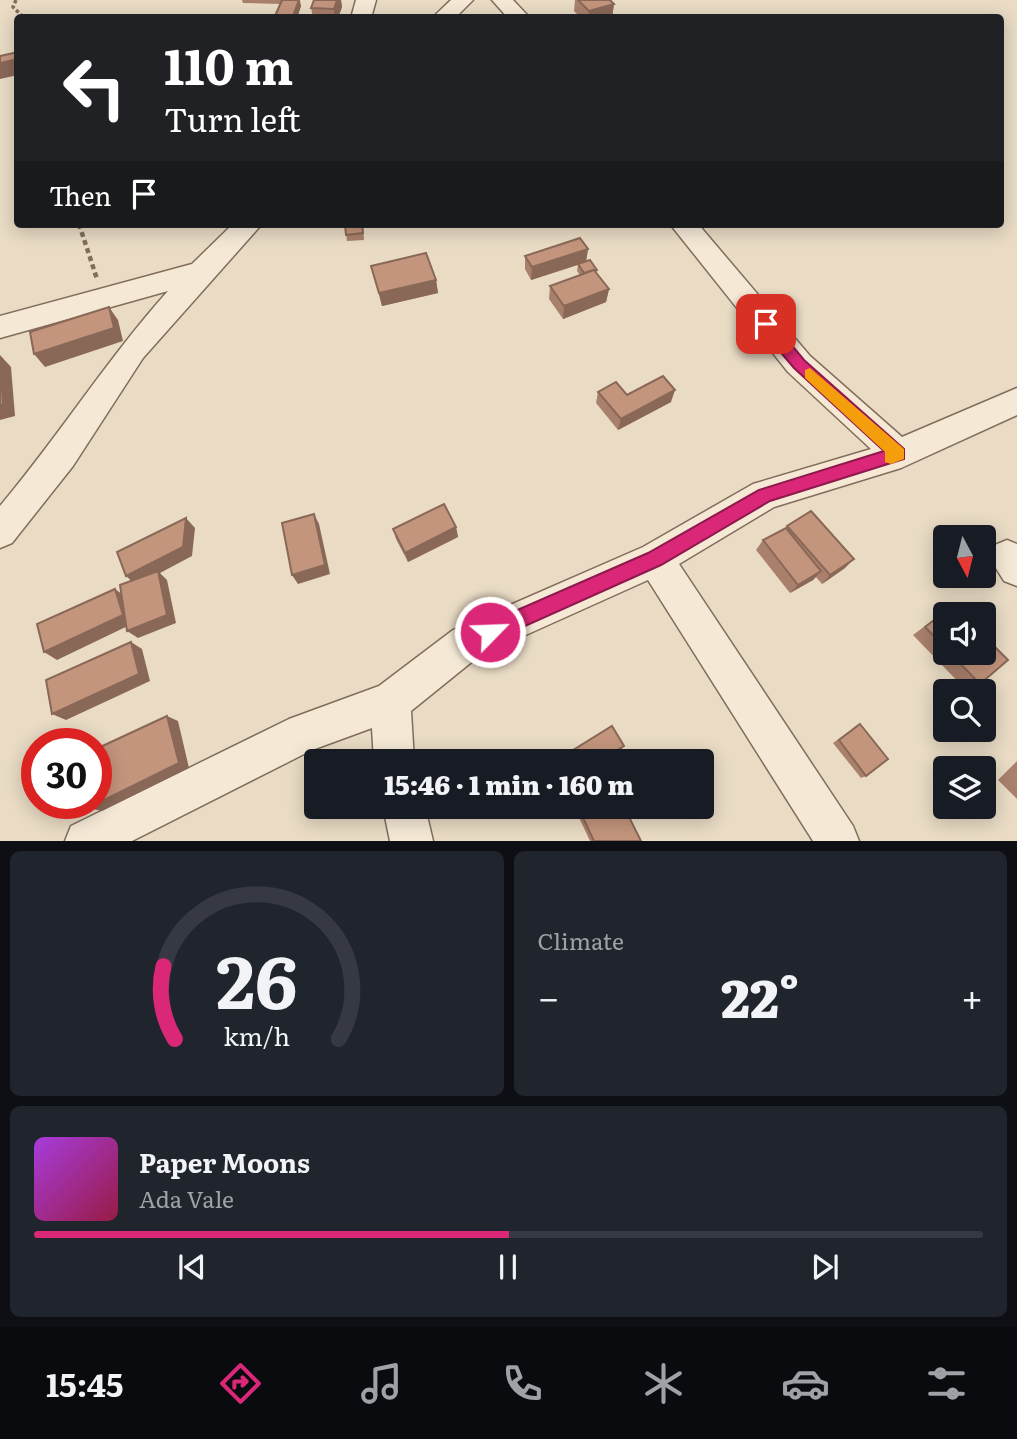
<!DOCTYPE html>
<meta charset="utf-8">
<style>
body{margin:0;font-family:Literata,serif;background:#20242c;color:#f1f3f6;height:100vh;display:flex;flex-direction:column;font-size:26px;white-space:nowrap}
*{box-sizing:border-box;margin:0}
p{font-size:23px;color:#9ea1a6}
.icon{flex:none;width:38px;height:38px;fill:none;stroke:currentColor;stroke-width:2;stroke-linecap:round;stroke-linejoin:round}
.map{position:relative;height:841px;overflow:hidden}
.side{display:flex;flex-direction:column;gap:10px;padding:10px;background:#0d0f14;flex:1}
.side>*{flex:none}
.hud{position:absolute;left:14px;top:14px;width:990px;height:214px;border-radius:7px;box-shadow:0 4px 18px #0003;background:#202124;color:#fff;overflow:hidden}
.needle{width:46px;rotate:173deg}
.fabs{position:absolute;left:933px;top:525px;display:grid;gap:14px}
.fabs a{display:grid;place-items:center;width:63px;height:63px;border-radius:7px;background:#171b24;box-shadow:0 4px 18px #0003;font-size:35px}
.speed{position:absolute;left:21px;top:728px;display:flex;gap:14px;font-size:35px;font-weight:700;text-align:center}
.speed>*{display:grid;place-content:center;width:91px;height:91px;border-radius:50%;background:#171b24;box-shadow:0 4px 18px #0003;line-height:1}
.speed .limit{border:10px solid #d22;background:#fff;color:#111}
.pin{position:absolute;display:grid;place-items:center;width:60px;height:60px;color:#fff;margin:-30px;border-radius:14px;box-shadow:0 4px 10px #0006}
.me{position:absolute;width:77px;margin:-38px;rotate:66deg;stroke-linejoin:round;filter:drop-shadow(0 0 5px #0008)}
.turn{display:flex;align-items:center;gap:24px;height:147px;padding:0 35px;font-size:32px}
.turn .icon{width:91px;height:91px;stroke-width:2.5}
.turn b{display:block;font-size:49px;line-height:60px}
.then{display:flex;align-items:center;height:66px;padding:0 35px;background:#0003;gap:14px;font-size:26px}
.big{font-size:52px;font-weight:800;line-height:1.1}
.side .tile{flex:1;display:flex;flex-direction:column;justify-content:center;gap:10px;min-width:0;padding:0 24px;border-radius:10px;background:#20242c}
.side .dial{align-items:center;gap:0}
.dial svg{height:182px;overflow:visible;fill:none;stroke:#363941;stroke-width:7;stroke-linecap:round;text-anchor:middle}
.dial text{fill:#f1f3f6;stroke:none}
.song{display:flex;align-items:center;gap:21px}
.cover{width:84px;height:84px;border-radius:10px;background:linear-gradient(135deg,hsl(280 70% 55%),hsl(340 70% 35%))}
.played{height:7px;border-radius:4px;background:linear-gradient(90deg,#db2777 50%,#363941 50%)}
.keys{display:flex;justify-content:space-around;direction:ltr}
.heat{display:flex;justify-content:space-between;align-items:center;font-size:38px;direction:ltr}
.side .tiles{flex:1;display:grid;gap:10px;grid-template-columns:1fr 1fr}
.tile:last-child{grid-column:span 2}
.trip{position:absolute;left:304px;top:749px;width:410px;height:70px;border-radius:7px;background:#171b24;box-shadow:0 4px 18px #0003;font-weight:800;line-height:70px;text-align:center}
.menu{display:flex;height:112px;justify-content:space-around;align-items:center;background:#090b0e;color:#9ea1a6}
.menu .icon{width:49px;height:49px}
.menu .active{color:#db2777}
.menu b{font-size:32px;color:#f1f3f6}
.map>svg:first-child{display:block}
.lines{fill:none;stroke-linecap:round;stroke-linejoin:round}
.street-casing{stroke:#826d5c;stroke-width:3}
.path-far1{stroke:#826d5c;stroke-width:3.5;stroke-dasharray:3.5 2.5;stroke-linecap:butt}
.path{stroke:#826d5c;stroke-width:4.5;stroke-dasharray:5 3.5;stroke-linecap:butt}
.street{fill:#f5e9d6;fill-rule:evenodd}
.wall{fill:#a9806c}
.shaded-wall{fill:#896858}
.building{fill:#c4957d;stroke:#896858;stroke-width:2}
.route{fill:#db2777;stroke:#8e194d;stroke-width:2}
.slow{fill:#f59e0b}
</style>
<div class="map">
<svg width="1017" height="841" viewBox="0 0 1017 841">
<rect width="100%" height="100%" fill="#e9dbc4"/>
<g class="lines">
<!-- street casing -->
<g class="street-casing">
<g id="street">
<polygon points="356,0 376,0 371,18 351,18"/>
<polygon points="451,0 473,0 455,18 432,18"/>
<polygon points="492,0 513,0 530,18 508,18"/>
<path d="M233 224H262L143 358 73 466 12 543 0 548V506C59 436 107 359 168 291L0 338V316L192 264Z"/>
<polygon points="670,224 698,224 810,356 902,437 1017,388 1017,415 901,468 774,507 679,564 853,826 859,841 813,841 648,580 479,656 411,711 414,761 374,761 372,728 312,750 132,841 65,841 71,826 289,719 379,686 453,630 643,547 753,484 871,449 788,372"/>
<polygon points="1007,540 1017,544 1017,586 1004,581 989,557 995,545"/>
<polygon points="383,807 425,807 433,841 390,841"/>
</g>
</g>
<!-- path-far1 -->
<polyline class="path-far1" points="16,0 13,7 24,18"/>
<!-- path -->
<polyline class="path" points="79,224 97,279"/>
<!-- street -->
<use href="#street" class="street"/>
</g>
<!-- wall -->
<g class="wall">
<polygon points="242,0 300,0 301,6 297,18 276,18 275,16 280,4 243,3"/>
<polygon points="314,0 341,0 342,7 338,18 313,18 311,8"/>
<polygon points="575,0 610,0 614,4 612,18 581,18 574,11"/>
<polygon points="345,224 363,224 364,240 347,241"/>
<polygon points="588,249 586,261 597,270 596,273 609,289 606,302 563,319 549,299 550,286 580,275 577,271 578,265 531,280 525,269 525,256"/>
<polygon points="371,266 436,280 438,293 382,306"/>
<polygon points="598,392 627,395 671,402 618,430 596,403"/>
<polygon points="787,526 845,568 822,584 816,577 813,580 790,593 756,550 763,540 785,528"/>
<polygon points="456,527 458,537 408,562 396,539 393,529"/>
<polygon points="953,605 945,614 945,653 984,653 980,684 966,690 913,635"/>
<polygon points="860,724 866,776 861,778 833,743"/>
<polygon points="1017,761 1017,799 998,780"/>
<polygon points="574,807 624,807 641,841 590,841"/>
</g>
<!-- shaded-wall -->
<g class="shaded-wall">
<polygon points="299,0 301,6 297,18 293,18"/>
<polygon points="337,0 341,0 342,7 338,18 335,18 334,9"/>
<polygon points="614,4 612,17 589,18 589,11"/>
<polygon points="18,59 18,75 0,79 0,63"/>
<polygon points="588,249 586,262 531,280 532,267"/>
<polygon points="436,280 438,293 382,306 379,293"/>
<polygon points="609,289 606,302 563,319 564,306"/>
<polygon points="109,307 118,320 123,341 45,367 34,354"/>
<polygon points="0,355 11,367 15,416 0,420"/>
<polygon points="675,390 671,402 618,430 621,419"/>
<polygon points="314,514 319,524 330,574 298,584 292,575"/>
<polygon points="186,518 195,528 192,556 160,573 167,580 176,623 138,638 127,631 136,585 126,576"/>
<polygon points="456,527 458,537 408,562 405,553"/>
<polygon points="854,559 845,568 822,584 830,575"/>
<polygon points="821,571 813,580 790,593 798,585"/>
<polygon points="115,589 126,597 134,623 57,660 44,652"/>
<polygon points="131,642 142,649 150,681 66,720 52,714"/>
<polygon points="167,716 178,721 189,768 102,811 88,808"/>
<polygon points="624,746 620,751 603,761 599,761"/>
</g>
<!-- building -->
<g class="building">
<polygon points="282,0 299,0 293,16 275,16"/>
<polygon points="314,0 337,0 334,9 311,8"/>
<polygon points="578,0 610,0 614,4 589,11"/>
<polygon points="18,52 18,59 0,63 0,56"/>
<polygon points="345,224 362,224 363,233 346,235"/>
<polygon points="580,238 588,249 532,267 525,256"/>
<polygon points="426,253 436,280 379,293 371,266"/>
<polygon points="590,260 597,270 595,271 594,270 584,273 578,264"/>
<polygon points="594,270 609,289 564,306 550,286"/>
<polygon points="109,307 114,328 34,354 30,332"/>
<polygon points="0,359 3,404 0,405"/>
<polygon points="663,376 675,390 621,419 598,392 616,382 627,395"/>
<polygon points="444,504 456,527 405,553 393,529"/>
<polygon points="811,511 854,559 830,575 787,526"/>
<polygon points="314,514 325,565 292,575 282,523"/>
<polygon points="186,518 183,547 126,576 117,552"/>
<polygon points="786,528 821,571 798,585 763,540"/>
<polygon points="158,571 167,615 127,631 120,585"/>
<polygon points="115,589 123,615 44,652 37,624"/>
<polygon points="953,605 962,614 945,614 945,647 925,627"/>
<polygon points="984,636 1008,660 980,684 950,653 984,653"/>
<polygon points="131,642 139,674 52,714 46,680"/>
<polygon points="167,716 179,763 88,808 87,803 96,803 96,749"/>
<polygon points="860,724 888,759 866,776 839,740"/>
<polygon points="612,726 624,746 599,761 557,761 557,760"/>
<polygon points="578,807 624,807 641,841 594,841"/>
</g>
<!-- route -->
<polygon class="route" points="766,318 771,320 804,360 904,449 904,459 770,501 661,565 496,639 490,641 483,639 480,632 483,625 648,553 759,490 884,451 794,368 760,328 758,324"/>
<!-- slow -->
<polygon class="slow" points="810,368 904,449 904,459 891,464 885,462 885,452 805,378 805,370"/>
</svg>
<div class="fabs">
<a><svg class="needle" viewBox="-14 -14 28 28"><path d="M0-13l5 13h-10z" fill="#e53935"/><path d="M0 13l5-13h-10z" fill="#9ea1a6"/></svg></a>
<a><svg class="icon" aria-label="sound" viewBox="0 0 24 24"><path d="M4 9h4l5-4v14l-5-4H4zM17 9q2 3 0 6"/></svg></a>
<a><svg class="icon" aria-label="search" viewBox="0 0 24 24"><circle cx="10" cy="10" r="6"/><path d="M15 15l6 6"/></svg></a>
<a><svg class="icon" aria-label="layers" viewBox="0 0 24 24"><path d="M12 4l9 5-9 5-9-5zM3 14l9 5 9-5"/></svg></a>
</div>
<div class="speed"><div class="limit">30</div></div>
<div class="pin" style="left:766px;top:324px;background:#d93025"><svg class="icon" aria-label="arrive" viewBox="0 0 24 24"><path d="M6 21V4h12l-3 4 3 4H6"/></svg></div>
<svg class="me" style="left:490px;top:632px" viewBox="-20 -20 40 40"><circle r="17" fill="#db2777" stroke="#fff" stroke-width="3"/><path d="M0-11L8 9 0 5-8 9z" fill="#fff"/></svg>
<div class="trip">15:46 · 1 min · 160 m</div>
<div class="hud">
<div class="turn"><svg class="icon" aria-label="left" viewBox="0 0 24 24"><path d="M17 20v-9H6M10 6l-5 5 5 5"/></svg><div><b>110 m</b>Turn left</div></div>
<div class="then">Then<svg class="icon" aria-label="arrive" viewBox="0 0 24 24"><path d="M6 21V4h12l-3 4 3 4H6"/></svg></div>
</div>
</div>
<section class="side">
<div class="tiles">
<div class="tile dial"><svg viewBox="0 0 100 80">
<path d="M14 69A42 42 0 1 1 86 69"/>
<path d="M14 69A42 42 0 0 1 9 37" stroke="#db2777"/>
<text x="50" y="56" font-size="32" font-weight="700">26</text>
<text x="50" y="72" font-size="11">km/h</text>
</svg></div>
<div class="tile"><p>Climate</p>
<div class="heat"><a>−</a><b class="big">22°</b><a>+</a></div>
</div>
<div class="tile">
<div class="song"><i class="cover"></i><div><b>Paper Moons</b><p>Ada Vale</p></div></div>
<div class="played"></div>
<div class="keys"><svg class="icon" aria-label="previous" viewBox="0 0 24 24"><path d="M18 5L8 12l10 7zM5 5v14"/></svg><svg class="icon" aria-label="pause" viewBox="0 0 24 24"><path d="M8 5v14M16 5v14"/></svg><svg class="icon" aria-label="next" viewBox="0 0 24 24"><path d="M6 5l10 7-10 7zM19 5v14"/></svg></div>
</div>
</div>
</section>
<nav class="menu">
<b>15:45</b>
<svg class="icon active" aria-label="directions" viewBox="0 0 24 24"><path d="M12 3l9 9-9 9-9-9zM9 14v-3h6M13 9l2 2-2 2"/></svg>
<svg class="icon" aria-label="music" viewBox="0 0 24 24"><path d="M9 18V5l10-2v13"/><circle cx="6" cy="18" r="3"/><circle cx="16" cy="16" r="3"/></svg>
<svg class="icon" aria-label="phone" viewBox="0 0 24 24"><path d="M5 4h4l2 5-3 2q2 4 5 5l2-3 5 2v4C11 20 4 13 5 4z"/></svg>
<svg class="icon" aria-label="climate" viewBox="0 0 24 24"><path d="M12 3v18M4 7l16 10M4 17L20 7"/></svg>
<svg class="icon" aria-label="car" viewBox="0 0 24 24"><path d="M5 17H2v-5l4-1 3-4h7l3 4 3 1v5h-3M9 17h6M6 11h13"/><circle cx="7" cy="17" r="2"/><circle cx="17" cy="17" r="2"/></svg>
<svg class="icon" aria-label="filters" viewBox="0 0 24 24"><path d="M4 7h16M4 17h16"/><circle cx="9" cy="7" r="2"/><circle cx="15" cy="17" r="2"/></svg>
</nav>
